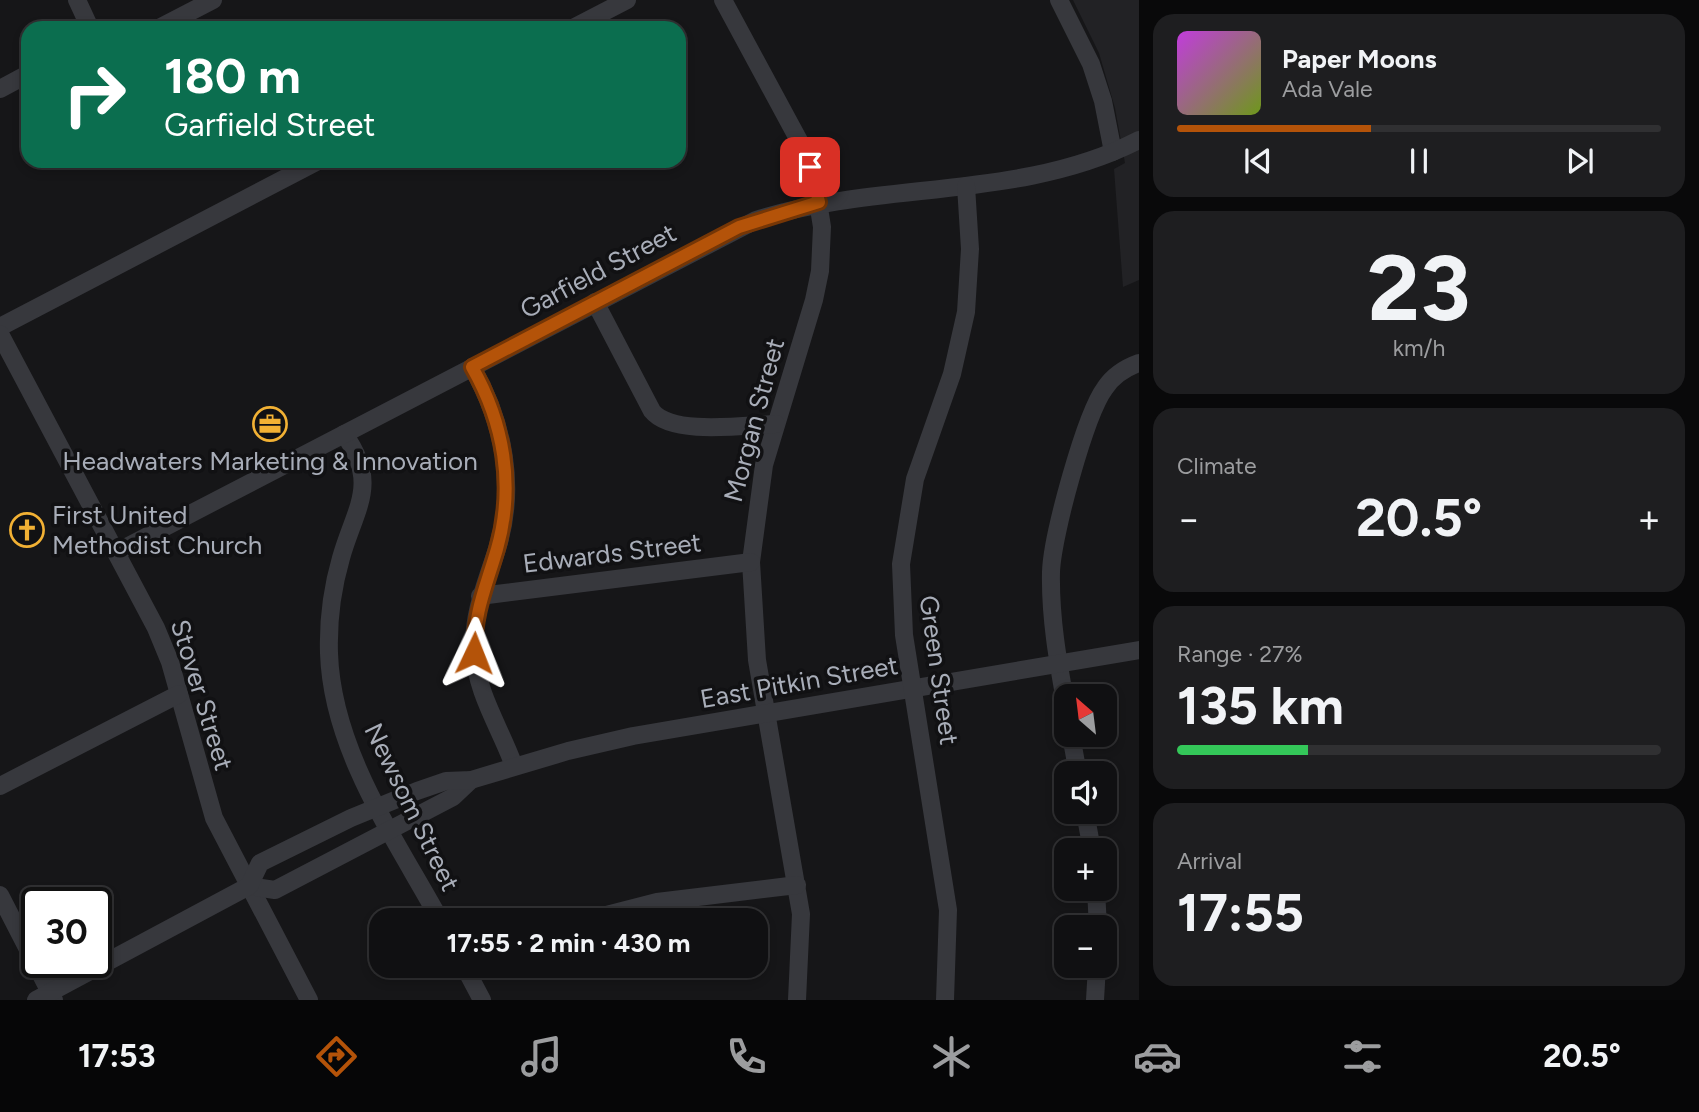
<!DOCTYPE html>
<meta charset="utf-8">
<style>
body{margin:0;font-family:Figtree,sans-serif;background:#1e1e20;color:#f1f3f6;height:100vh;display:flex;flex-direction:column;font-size:26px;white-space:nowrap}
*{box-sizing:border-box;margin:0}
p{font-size:23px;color:#9c9d9f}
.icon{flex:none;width:38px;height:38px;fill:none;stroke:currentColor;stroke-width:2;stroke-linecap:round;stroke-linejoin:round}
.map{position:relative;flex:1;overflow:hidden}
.panel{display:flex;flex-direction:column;gap:14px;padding:14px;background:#09090a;width:560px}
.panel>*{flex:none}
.top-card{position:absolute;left:21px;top:21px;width:665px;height:147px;border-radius:21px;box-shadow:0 4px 10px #0003,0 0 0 2px #303032;background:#0b6e4f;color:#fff;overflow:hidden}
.needle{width:46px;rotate:332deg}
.buttons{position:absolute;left:1054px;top:684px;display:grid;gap:14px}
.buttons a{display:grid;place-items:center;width:63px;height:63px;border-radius:14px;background:#101012;box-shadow:0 4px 10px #0003,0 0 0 2px #303032;font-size:35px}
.speed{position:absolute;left:21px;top:887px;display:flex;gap:14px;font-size:35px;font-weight:700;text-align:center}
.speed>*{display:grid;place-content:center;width:91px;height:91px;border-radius:50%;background:#101012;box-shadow:0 4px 10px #0003,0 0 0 2px #303032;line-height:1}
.speed .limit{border:4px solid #111;border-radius:10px;background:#fff;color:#111}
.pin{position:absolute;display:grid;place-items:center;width:60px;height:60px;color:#fff;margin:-30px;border-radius:14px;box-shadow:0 4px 10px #0006}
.me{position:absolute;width:77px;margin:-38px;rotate:2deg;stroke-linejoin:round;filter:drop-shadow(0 0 5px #0008)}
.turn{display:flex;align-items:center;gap:24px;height:147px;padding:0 28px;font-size:32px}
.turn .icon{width:91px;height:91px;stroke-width:2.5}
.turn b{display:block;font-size:49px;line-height:60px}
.big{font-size:52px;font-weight:700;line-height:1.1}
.panel .card{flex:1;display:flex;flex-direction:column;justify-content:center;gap:10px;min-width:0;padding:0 24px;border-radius:21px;background:#1e1e20}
.panel .dial{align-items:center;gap:0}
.dial b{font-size:91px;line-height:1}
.song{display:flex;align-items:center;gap:21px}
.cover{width:84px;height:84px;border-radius:10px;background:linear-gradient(135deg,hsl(290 70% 55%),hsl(80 70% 35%))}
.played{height:7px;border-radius:4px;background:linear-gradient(90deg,#b45309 40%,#303032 40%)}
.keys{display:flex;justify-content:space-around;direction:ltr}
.heat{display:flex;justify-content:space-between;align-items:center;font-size:38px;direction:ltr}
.charge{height:10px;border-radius:5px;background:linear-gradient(90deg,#34c759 27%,#303032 0)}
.trip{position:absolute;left:369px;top:908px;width:399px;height:70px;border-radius:21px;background:#101012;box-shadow:0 4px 10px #0003,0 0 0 2px #303032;font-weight:700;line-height:70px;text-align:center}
.dock{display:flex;height:112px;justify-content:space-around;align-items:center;background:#060607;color:#9c9d9f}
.dock .icon{width:49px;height:49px}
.dock .active{color:#b45309}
.dock b{font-size:32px;color:#f1f3f6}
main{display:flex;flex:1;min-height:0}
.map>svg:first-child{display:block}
.built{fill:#222225}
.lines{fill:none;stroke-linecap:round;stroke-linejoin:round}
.minor{stroke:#37383d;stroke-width:18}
.route-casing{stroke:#753606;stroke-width:18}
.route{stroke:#b45309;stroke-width:12}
.labels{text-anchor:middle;stroke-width:7;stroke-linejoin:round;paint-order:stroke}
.street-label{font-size:26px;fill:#a8adb8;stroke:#111113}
.poi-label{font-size:26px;fill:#a8adb8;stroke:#111113}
</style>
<main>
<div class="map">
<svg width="1139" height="1000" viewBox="0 0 1139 1000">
<rect width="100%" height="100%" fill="#161618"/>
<!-- built -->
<polygon class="built" points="1073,0 1139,0 1139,280 1123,287 1114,169 1125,163 1115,108 1099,53"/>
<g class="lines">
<!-- minor -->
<g class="minor">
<polyline points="77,0 90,28"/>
<polyline points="723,0 803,148 815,183 822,227 820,271 814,300 764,465 751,562 757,660 801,914 797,1000"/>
<polyline points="1059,0 1091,64 1103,101 1113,152"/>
<polyline points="159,28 213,0"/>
<polyline points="573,28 627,0"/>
<polyline points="0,89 28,74"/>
<path d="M595 302 652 411C672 436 745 425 776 424"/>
<polyline points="0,327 318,161"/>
<polyline points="0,334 156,628 170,662 214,818 309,1000"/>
<path d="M472 367C504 423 517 489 496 552 485 586 473 614 474 650 476 693 500 727 514 766"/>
<path d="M344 434C380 484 355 508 341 558 332 589 328 621 329 653 332 750 395 838 440 920"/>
<path d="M117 552 756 220C881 180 1020 201 1139 140"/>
<polyline points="480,596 751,562"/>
<path d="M1066 706C1058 662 1050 617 1051 572 1052 537 1085 415 1105 388 1113 376 1125 368 1139 363"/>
<polyline points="1071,735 1078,774"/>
<polyline points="0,786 179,694"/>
<polyline points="1085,812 1092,850"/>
<polyline points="249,886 275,890 453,797 471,780"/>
<polyline points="1096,889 1098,928"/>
<polyline points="0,895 54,1000"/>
<polyline points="587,920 657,902 797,885"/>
<polyline points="464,966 482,1000"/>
<polyline points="36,1000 249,886 260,863 351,818 417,791 446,781 471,780 568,751 633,736 1139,650"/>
<polyline points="945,1000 948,910 904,635 901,564 915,479 952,374 966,312 970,249 966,186"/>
<polyline points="1095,1000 1097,966"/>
</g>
</g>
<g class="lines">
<!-- route casing -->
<g class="route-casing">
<path id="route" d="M474 653C474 612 486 587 497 549 515 486 504 423 472 367L739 227 819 202 810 167"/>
</g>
<!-- route -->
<use href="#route" class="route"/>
</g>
<!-- icons -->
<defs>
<g id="office-ring" transform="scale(1.75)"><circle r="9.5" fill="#111113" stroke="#f2b134" stroke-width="1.5"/><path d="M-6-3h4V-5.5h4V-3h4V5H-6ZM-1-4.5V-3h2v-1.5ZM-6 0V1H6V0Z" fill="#f2b134"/></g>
<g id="church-ring" transform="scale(1.75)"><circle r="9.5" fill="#111113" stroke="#f2b134" stroke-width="1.5"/><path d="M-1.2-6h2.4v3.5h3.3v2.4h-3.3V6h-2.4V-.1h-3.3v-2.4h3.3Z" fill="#f2b134"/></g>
</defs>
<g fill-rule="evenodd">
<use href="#office-ring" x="270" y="424"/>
<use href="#church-ring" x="27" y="530"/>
</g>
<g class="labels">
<!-- street labels -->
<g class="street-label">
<text transform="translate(598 271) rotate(-28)" y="9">Garfield Street</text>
<text transform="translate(754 420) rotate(-75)" y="9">Morgan Street</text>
<text transform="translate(612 553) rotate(-7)" y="9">Edwards Street</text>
<text transform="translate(939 670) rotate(82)" y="9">Green Street</text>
<text transform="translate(799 682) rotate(-10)" y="9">East Pitkin Street</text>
<text transform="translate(202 695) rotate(73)" y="9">Stover Street</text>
<text transform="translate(412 807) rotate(64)" y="9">Newsom Street</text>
</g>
<!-- poi labels -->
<g class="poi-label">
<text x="270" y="470">Headwaters Marketing &amp; Innovation</text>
<text x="52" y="524" text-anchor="start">First United<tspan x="52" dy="30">Methodist Church</tspan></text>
</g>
</g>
</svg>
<div class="buttons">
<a><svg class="needle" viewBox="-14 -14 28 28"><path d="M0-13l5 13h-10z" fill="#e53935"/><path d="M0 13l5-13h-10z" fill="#9c9d9f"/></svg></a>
<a><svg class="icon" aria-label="sound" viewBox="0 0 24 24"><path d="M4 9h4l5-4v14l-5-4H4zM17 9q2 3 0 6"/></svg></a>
<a>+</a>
<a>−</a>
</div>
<div class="speed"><div class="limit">30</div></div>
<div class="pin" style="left:810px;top:167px;background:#d93025"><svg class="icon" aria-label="arrive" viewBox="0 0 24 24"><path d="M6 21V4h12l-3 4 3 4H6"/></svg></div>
<svg class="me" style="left:474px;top:653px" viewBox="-20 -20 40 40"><path d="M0-17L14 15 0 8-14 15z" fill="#b45309" stroke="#fff" stroke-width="4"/></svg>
<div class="trip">17:55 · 2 min · 430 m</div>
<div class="top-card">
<div class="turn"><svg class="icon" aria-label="right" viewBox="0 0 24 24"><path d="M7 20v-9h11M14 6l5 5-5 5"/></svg><div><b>180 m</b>Garfield Street</div></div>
</div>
</div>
<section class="panel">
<div class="card">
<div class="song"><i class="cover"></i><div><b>Paper Moons</b><p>Ada Vale</p></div></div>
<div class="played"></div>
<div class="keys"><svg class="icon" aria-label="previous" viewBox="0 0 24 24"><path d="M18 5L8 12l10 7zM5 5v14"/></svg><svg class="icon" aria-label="pause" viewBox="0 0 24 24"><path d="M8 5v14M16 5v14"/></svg><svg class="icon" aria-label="next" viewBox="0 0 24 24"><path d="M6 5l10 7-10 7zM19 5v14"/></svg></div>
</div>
<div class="card dial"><b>23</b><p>km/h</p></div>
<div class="card"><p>Climate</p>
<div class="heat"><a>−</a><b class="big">20.5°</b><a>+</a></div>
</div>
<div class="card"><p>Range · 27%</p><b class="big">135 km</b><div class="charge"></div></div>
<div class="card"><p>Arrival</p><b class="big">17:55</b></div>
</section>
</main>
<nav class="dock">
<b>17:53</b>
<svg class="icon active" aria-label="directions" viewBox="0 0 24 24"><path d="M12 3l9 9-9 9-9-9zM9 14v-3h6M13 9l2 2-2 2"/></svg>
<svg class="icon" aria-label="music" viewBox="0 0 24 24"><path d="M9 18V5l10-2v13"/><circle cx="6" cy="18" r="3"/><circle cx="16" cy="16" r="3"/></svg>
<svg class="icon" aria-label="phone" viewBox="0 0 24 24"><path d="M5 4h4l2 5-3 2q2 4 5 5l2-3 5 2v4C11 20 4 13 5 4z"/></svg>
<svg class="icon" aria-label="climate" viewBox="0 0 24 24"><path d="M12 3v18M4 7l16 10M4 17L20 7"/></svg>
<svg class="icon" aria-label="car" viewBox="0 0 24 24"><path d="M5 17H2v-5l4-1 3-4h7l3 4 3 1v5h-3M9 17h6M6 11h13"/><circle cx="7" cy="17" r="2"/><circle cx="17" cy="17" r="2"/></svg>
<svg class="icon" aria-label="filters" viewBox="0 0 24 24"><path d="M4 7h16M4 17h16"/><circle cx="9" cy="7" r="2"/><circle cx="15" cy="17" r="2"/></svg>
<b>20.5°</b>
</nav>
